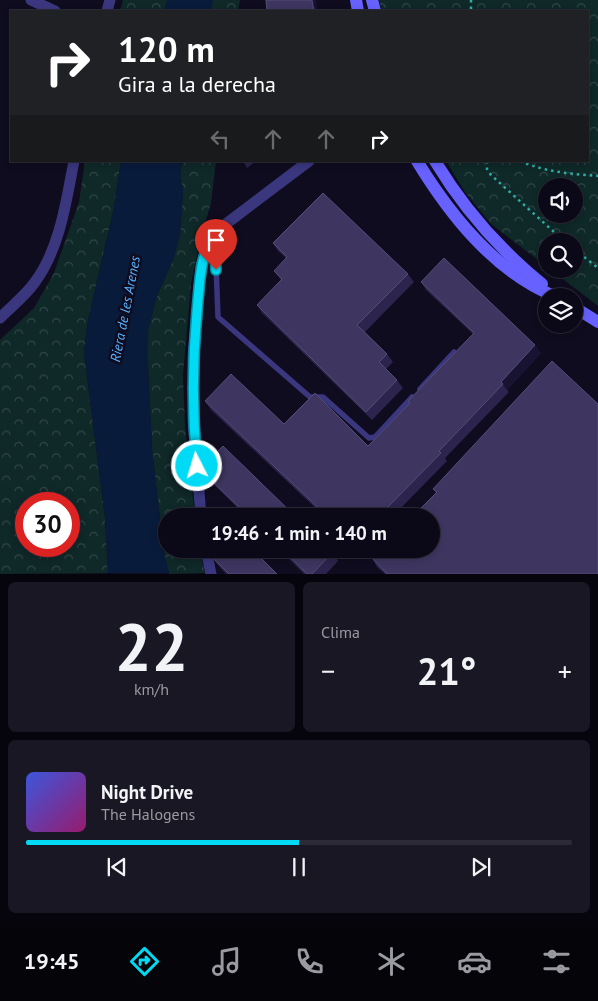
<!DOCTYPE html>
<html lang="es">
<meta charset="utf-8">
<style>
body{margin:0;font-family:"PT Sans",sans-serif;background:#191724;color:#f1f3f6;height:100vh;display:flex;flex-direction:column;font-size:19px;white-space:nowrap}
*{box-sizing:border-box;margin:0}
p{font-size:16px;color:#9a9aa1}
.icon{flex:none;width:28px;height:28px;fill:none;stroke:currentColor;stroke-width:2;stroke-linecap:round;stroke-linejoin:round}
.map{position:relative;height:574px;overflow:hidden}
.details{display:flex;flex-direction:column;gap:8px;padding:8px;background:#06050d;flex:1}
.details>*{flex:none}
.guide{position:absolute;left:10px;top:10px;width:579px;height:152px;border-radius:0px;box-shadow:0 2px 8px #0003,0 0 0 1px #2b2a36;background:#202124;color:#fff;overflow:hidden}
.controls{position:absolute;left:538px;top:178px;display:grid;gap:10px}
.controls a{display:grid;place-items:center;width:45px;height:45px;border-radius:50%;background:#0b0917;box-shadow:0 2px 8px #0003,0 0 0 1px #2b2a36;font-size:25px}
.speed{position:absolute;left:15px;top:492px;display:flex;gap:10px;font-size:25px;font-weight:700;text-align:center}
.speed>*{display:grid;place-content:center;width:65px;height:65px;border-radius:50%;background:#0b0917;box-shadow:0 2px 8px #0003,0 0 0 1px #2b2a36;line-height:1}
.speed .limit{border:8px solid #d22;background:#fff;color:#111}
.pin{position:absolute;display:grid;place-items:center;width:42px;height:42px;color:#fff;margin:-51px -21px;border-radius:50% 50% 50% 0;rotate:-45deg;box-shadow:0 0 5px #0007}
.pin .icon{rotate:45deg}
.me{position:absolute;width:55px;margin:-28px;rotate:355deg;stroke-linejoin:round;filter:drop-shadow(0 0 4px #0008)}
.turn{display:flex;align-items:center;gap:18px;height:105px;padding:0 25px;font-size:22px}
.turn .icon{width:65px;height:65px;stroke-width:2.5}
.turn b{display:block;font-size:35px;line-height:42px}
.lanes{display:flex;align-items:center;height:48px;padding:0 25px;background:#0003;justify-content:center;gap:25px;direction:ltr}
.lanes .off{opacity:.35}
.big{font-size:38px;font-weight:700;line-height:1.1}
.details .tile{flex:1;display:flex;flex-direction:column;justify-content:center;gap:8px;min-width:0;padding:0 18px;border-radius:8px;background:#191724}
.details .dial{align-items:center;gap:0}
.dial b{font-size:65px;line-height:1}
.song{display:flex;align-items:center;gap:15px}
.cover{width:60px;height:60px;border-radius:8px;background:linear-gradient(135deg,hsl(230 70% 55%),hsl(320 70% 35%))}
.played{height:5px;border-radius:2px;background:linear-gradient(90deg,#01daf4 50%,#2b2a36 50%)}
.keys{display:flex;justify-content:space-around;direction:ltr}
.heat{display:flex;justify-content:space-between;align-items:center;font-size:28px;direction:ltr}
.details .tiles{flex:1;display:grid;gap:8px;grid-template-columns:1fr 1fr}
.tile:last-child{grid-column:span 2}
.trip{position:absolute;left:158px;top:508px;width:282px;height:50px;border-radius:25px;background:#0b0917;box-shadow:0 2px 8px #0003,0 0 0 1px #2b2a36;font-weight:700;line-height:50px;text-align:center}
.dock{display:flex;height:80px;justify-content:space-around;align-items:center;background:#040409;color:#9a9aa1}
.dock .icon{width:35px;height:35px}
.dock .on{color:#01daf4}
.dock b{font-size:22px;color:#f1f3f6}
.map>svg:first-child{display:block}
.forest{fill:url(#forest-crowns);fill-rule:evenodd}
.water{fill:#091b3b}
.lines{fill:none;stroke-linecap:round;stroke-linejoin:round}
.path{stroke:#2dafa8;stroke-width:2.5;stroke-dasharray:2.5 4;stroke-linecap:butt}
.lane{stroke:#3a377e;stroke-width:5.5}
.street{stroke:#3a377e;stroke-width:11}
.secondary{stroke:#6661ff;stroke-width:12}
.wall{fill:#2c244c}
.shaded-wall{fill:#191332}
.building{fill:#3e3660;stroke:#554d79}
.route-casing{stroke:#018e9f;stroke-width:12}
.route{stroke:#01daf4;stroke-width:9}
.labels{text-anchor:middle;stroke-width:5;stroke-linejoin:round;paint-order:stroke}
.water-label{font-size:14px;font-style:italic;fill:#58b1ff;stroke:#0f0c1f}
</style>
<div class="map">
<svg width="598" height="574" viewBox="0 0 598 574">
<defs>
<pattern id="forest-crowns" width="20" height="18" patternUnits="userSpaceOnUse" patternTransform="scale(1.25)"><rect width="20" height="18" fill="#0f2828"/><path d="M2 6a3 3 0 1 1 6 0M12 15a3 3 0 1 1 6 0" fill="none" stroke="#314648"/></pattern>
</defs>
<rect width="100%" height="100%" fill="#0f0c1f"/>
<!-- forest -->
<g class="forest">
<polygon points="123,0 167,0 165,11 120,11"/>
<polygon points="213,0 240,0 238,11 210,11"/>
<path d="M379 0H598V306L550 269H574V241H546V266L491 224 465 192 446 161H588V11H382ZM574 186V214H546V186Z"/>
<path d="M85 161H121L114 208 88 320 84 352 105 518 108 573 0 574V340L34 308 54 273 79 202ZM26 504H69V546H26Z"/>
<polygon points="182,161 216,161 211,203 200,241 191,284 183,375 185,427 195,516 166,516 166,549 199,549 205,573 169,574 164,553 152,450 147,346 148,330 157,296 174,257 180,234 183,191 180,175"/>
</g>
<!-- water -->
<g class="water">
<polygon points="167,0 213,0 210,11 165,11"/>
<polygon points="121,161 182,161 180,175 183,191 180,234 174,257 157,296 148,330 147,346 152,450 164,553 169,573 108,573 105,518 84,352 88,320 114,208"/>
</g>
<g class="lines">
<!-- path -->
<g class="path">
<polyline points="471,0 471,11"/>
<polyline points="487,161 487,169 491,175 564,241"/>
<path d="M520 161C545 172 572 174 598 176"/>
<polyline points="574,249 598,268"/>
</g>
<!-- lane -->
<g class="lane">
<polyline points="215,238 218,317 310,397 323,397 369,438 375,437 412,397"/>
<polyline points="420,389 454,352"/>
</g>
<!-- street -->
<g class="street">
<polyline points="31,0 55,11"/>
<polyline points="107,11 110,0"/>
<path d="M0 318C11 307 26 295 35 282 60 248 66 202 74 161"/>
<polyline points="201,516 193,419 193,357 201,266 206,248 214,233 309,161"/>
<polyline points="206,549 211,574"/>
</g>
<!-- secondary -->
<g class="secondary">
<polyline points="356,0 358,11"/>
<polyline points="372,0 375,11"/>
<path d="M417 161C450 215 494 271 554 296"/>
<path d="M435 161C464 209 499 249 542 284"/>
<polyline points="574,307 598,322"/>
</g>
</g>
<!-- wall -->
<g class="wall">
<polygon points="243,161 256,161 247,168"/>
<polygon points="273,243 408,274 414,282 365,332 387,354 393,362 386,369 397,380 403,388 372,420 262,313 257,305 281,280 274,271 286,258 278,251"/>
<polygon points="421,282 541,353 507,390 509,392 445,458 447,461 393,516 324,516 211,410 205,401 284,424 368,446 410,403 408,401 473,334 426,290"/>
<polygon points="200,469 295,516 246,516 206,477"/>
<polygon points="433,489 598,574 385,574 377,567 372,558 436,493"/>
<polygon points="279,549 329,549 333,552 338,561 326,574 304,574"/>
<polygon points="211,556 277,574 226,574 217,564"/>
</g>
<!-- shaded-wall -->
<g class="shaded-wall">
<polygon points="312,0 316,0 318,11 314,11"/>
<polygon points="535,345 541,353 507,390 501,382"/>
</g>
<!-- building -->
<g class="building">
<polygon points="266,0 312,0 314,11 267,11"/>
<polygon points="323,193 408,274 357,325 387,354 379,362 397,380 366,412 257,305 282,279 274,271 287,257 273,243"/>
<polygon points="444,258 535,345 501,382 503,384 439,451 441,453 379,516 327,516 205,401 231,374 284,424 315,393 368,446 410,403 408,401 474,333 421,282"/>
<polygon points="552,361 598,404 598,574 387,574 372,558 381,549 431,549 431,516 413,516 437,492 433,489"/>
<polygon points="223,446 295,516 248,516 200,469"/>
<polygon points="216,549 252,549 277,574 229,574 211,556 211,554"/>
<polygon points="282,549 329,549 333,552 312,574 307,574"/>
</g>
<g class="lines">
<!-- route casing -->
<g class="route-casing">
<path id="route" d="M197 466C192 413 192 364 197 311 200 282 199 259 214 233L216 270"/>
</g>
<!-- route -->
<use href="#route" class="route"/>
</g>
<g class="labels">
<!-- water labels -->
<g class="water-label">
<text transform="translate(125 309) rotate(-79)" y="5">Riera de les Arenes</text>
</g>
</g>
</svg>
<div class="controls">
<a><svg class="icon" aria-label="sound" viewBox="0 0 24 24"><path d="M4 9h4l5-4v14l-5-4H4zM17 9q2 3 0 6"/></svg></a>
<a><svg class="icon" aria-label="search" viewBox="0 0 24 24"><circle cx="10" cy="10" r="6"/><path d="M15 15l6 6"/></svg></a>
<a><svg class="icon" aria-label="layers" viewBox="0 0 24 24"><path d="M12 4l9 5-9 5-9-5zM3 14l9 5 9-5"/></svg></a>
</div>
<div class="speed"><div class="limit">30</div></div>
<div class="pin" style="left:216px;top:270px;background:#d93025"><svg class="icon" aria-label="arrive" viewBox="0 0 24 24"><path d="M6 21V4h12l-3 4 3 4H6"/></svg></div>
<svg class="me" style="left:197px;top:466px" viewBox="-20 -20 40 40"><circle r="17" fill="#01daf4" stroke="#fff" stroke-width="3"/><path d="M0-11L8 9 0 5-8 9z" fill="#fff"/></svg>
<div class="trip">19:46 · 1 min · 140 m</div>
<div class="guide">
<div class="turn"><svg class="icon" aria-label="right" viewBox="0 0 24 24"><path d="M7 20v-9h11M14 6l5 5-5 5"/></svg><div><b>120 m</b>Gira a la derecha</div></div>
<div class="lanes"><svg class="icon off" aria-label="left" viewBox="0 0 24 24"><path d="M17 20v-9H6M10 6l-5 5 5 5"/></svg><svg class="icon off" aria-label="ahead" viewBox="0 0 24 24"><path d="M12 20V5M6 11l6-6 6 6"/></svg><svg class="icon off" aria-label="ahead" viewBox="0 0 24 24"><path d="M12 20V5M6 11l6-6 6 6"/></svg><svg class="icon" aria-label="right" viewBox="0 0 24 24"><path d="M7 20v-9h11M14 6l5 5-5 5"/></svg></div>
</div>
</div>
<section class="details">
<div class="tiles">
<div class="tile dial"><b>22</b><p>km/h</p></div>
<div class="tile"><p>Clima</p>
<div class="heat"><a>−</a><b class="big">21°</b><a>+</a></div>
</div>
<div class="tile">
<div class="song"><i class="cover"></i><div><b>Night Drive</b><p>The Halogens</p></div></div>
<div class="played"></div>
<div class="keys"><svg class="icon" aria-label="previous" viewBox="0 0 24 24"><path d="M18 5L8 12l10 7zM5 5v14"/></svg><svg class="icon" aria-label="pause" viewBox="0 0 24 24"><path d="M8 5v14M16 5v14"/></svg><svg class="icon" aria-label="next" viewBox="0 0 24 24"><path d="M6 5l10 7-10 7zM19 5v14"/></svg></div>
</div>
</div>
</section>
<nav class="dock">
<b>19:45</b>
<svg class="icon on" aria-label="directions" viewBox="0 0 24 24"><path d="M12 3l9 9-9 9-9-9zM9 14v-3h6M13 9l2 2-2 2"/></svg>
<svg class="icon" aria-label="music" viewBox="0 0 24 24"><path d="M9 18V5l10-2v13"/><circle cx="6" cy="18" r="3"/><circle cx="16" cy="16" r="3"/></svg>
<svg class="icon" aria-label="phone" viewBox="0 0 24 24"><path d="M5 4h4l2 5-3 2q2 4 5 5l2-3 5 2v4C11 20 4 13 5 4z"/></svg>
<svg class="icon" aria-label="climate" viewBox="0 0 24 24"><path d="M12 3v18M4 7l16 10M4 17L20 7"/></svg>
<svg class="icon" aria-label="car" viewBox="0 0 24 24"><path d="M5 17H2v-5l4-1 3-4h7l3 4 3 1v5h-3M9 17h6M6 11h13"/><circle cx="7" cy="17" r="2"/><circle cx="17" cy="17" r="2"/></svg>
<svg class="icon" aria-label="filters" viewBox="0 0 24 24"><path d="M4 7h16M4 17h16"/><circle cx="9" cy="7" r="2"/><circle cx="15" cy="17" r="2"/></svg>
</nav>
